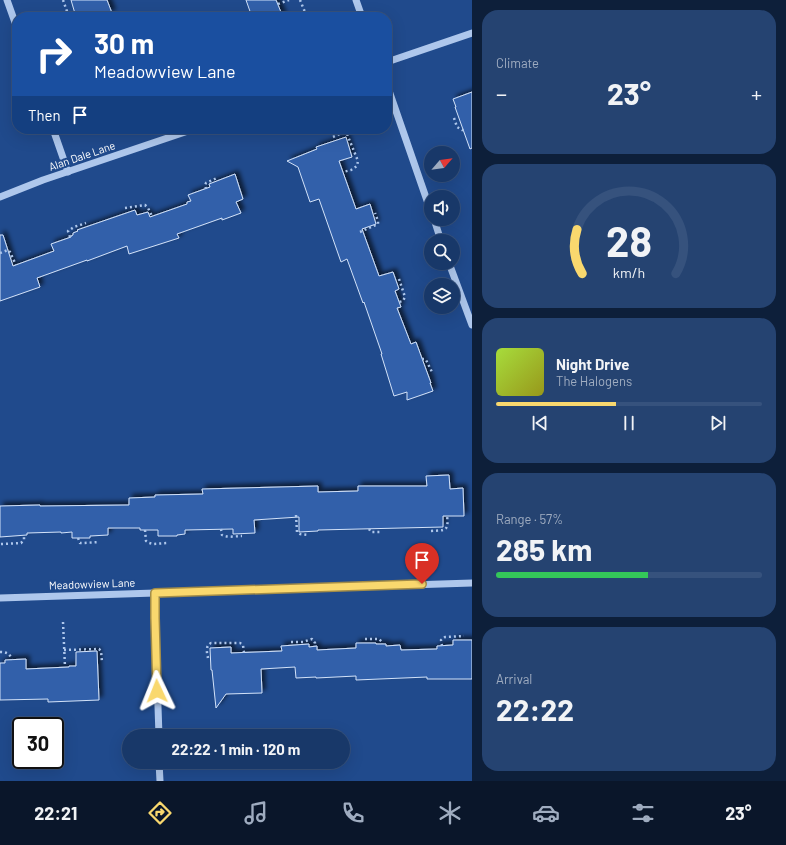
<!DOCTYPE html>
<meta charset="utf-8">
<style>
body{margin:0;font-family:Barlow,sans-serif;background:#254371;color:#f1f3f6;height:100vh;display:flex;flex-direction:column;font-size:15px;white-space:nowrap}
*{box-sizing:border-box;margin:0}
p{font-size:13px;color:#9facc0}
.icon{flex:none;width:22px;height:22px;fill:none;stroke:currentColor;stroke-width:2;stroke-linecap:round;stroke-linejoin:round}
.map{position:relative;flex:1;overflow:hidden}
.side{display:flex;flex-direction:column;gap:10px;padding:10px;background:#0d1f3a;width:314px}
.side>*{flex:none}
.top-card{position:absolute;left:12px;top:12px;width:380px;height:122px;border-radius:16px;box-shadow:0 4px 16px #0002,0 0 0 1px #36527d;background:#1a4fa0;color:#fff;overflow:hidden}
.needle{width:26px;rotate:62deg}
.buttons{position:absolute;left:424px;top:146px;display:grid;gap:8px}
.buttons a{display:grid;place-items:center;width:36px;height:36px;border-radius:50%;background:#183869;box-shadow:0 4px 16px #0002,0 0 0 1px #36527d;font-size:20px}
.speed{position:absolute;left:12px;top:717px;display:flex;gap:8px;font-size:20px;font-weight:700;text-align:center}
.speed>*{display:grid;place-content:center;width:52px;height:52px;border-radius:50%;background:#183869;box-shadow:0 4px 16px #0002,0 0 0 1px #36527d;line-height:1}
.speed .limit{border:2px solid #111;border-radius:6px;background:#fff;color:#111}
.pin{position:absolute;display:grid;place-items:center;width:34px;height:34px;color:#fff;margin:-41px -17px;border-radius:50% 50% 50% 0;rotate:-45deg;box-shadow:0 0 4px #0007}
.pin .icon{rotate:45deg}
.me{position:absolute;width:44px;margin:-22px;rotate:358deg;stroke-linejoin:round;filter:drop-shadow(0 0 3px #0008)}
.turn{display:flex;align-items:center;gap:14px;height:84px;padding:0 16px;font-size:18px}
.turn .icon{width:52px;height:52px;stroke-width:2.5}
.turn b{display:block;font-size:28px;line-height:34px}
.then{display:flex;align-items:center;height:38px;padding:0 16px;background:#0003;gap:8px;font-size:15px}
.big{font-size:30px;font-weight:700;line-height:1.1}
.side .card{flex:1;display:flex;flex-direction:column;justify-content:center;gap:6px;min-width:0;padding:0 14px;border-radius:16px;background:#254371}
.side .dial{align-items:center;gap:0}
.dial svg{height:104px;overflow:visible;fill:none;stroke:#36527d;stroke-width:7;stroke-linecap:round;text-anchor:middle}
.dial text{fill:#f1f3f6;stroke:none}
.song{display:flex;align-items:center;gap:12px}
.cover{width:48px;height:48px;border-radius:6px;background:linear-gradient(135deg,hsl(80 70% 55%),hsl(60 70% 35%))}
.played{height:4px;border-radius:2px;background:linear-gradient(90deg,#f9d86e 45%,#36527d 45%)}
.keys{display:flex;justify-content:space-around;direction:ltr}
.heat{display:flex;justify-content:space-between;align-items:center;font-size:22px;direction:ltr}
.charge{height:6px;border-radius:3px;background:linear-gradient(90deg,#34c759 57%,#36527d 0)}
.trip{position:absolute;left:122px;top:729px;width:228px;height:40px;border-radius:20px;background:#183869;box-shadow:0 4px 16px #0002,0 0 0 1px #36527d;font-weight:700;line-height:40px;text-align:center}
.menu{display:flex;height:64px;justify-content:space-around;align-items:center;background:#0a162a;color:#9facc0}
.menu .icon{width:28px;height:28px}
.menu .current{color:#f9d86e}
.menu b{font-size:18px;color:#f1f3f6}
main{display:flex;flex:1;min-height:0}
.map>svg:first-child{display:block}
.building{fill:#3060aa;stroke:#d3e2f9;filter:url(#shadow)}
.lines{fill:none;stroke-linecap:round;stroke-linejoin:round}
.path{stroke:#aec7ec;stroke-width:2.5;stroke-dasharray:2 3;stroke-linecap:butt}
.minor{stroke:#aec7ec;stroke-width:7}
.route-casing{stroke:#a28c48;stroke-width:10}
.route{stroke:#f9d86e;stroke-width:7}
.labels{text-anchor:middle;stroke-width:4;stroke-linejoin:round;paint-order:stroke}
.street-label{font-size:11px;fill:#fff;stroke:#204a8c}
</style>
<main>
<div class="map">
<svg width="472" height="781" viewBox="0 0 472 781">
<defs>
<filter id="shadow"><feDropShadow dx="3.5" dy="-3.5" stdDeviation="2" flood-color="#0009"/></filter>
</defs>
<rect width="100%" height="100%" fill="#204a8c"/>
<!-- building -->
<g class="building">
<polygon points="71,0 107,0 112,13 99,17 76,17"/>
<polygon points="246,0 276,0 283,17 252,17"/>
<polygon points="472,92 472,148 470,149 455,107 456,107 453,99"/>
<polygon points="346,137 352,157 339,161 356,209 370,204 376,224 362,229 379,276 393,272 399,289 395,291 401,307 397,308 411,344 416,342 431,383 430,383 433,391 407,400 407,392 394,396 381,354 382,354 364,302 363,303 347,259 341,262 319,199 310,202 298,167 287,161 317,149 316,147"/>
<polygon points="235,174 243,199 236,202 241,213 222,220 222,218 177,234 179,238 129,254 127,246 87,261 87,260 37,278 40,287 0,301 0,235 3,235 13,266 54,251 51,244 71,237 71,236 73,235 73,233 78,231 77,230 135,210 137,215 148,212 150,217 187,204 187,202 191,201 188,195 210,187 209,184"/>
<polygon points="449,475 450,489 463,488 464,516 443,516 443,527 318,530 318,531 299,532 299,517 254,520 255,533 233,534 233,529 185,530 185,534 177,535 177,536 158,536 158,530 140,530 140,528 108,528 108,535 90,536 90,538 72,538 72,532 61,533 61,532 27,533 27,535 0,537 0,506 40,505 40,506 129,505 129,498 155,497 155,495 203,494 202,489 318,486 318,492 358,491 358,486 427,486 426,476"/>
<polygon points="453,640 472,640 472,679 427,679 427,677 356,680 356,676 316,678 316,677 296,678 295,667 261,669 262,693 226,694 216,708 212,670 211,670 210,648 231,647 231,653 282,651 281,646 309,644 309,647 317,646 317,650 356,648 356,643 376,643 376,644 386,644 386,646 400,645 401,650 437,649 437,646 453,645"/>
<polygon points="97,651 99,700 48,702 48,699 0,700 0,663 5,663 5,660 26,659 26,669 69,667 69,666 76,666 76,652"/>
</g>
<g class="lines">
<!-- path -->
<g class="path">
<polyline points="63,0 69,17"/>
<polyline points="300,0 307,17"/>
<polyline points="278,4 289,0"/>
<polyline points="454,118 457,127 462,130 465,130"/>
<polyline points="333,137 342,133 347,134 358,161 357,166 351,170 343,172"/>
<polyline points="206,189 205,185 206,183 217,178"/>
<polyline points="125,208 145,205 148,208 152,216"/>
<polyline points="360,232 378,224 378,221 375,213"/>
<polyline points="70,237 68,231 74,227 86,223"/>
<polyline points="0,253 8,250 10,252 16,265"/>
<polyline points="399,279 405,297 403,301 399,302"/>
<polyline points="422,359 425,359 426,360 432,372"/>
<polyline points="296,515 297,532 300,534 309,535"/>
<path d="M221 529 222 535C228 538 236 536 242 536"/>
<polyline points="369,529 371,532 382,532"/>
<polyline points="145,530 146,541 149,543 153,544 168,543"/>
<path d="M431 531C445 530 449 532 447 516"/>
<polyline points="78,538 80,543 84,543 99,542"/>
<polyline points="1,544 21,543 24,540 24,535"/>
<polyline points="63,622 65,667"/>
<polyline points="365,639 379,639 382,642 382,644"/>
<polyline points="291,642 303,642 312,639 315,643 315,647"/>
<polyline points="442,646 441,640 445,637 464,636"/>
<polyline points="64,650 99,649 101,651 102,662"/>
<path d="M0 652C6 652 10 653 12 660"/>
<path d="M208 658C207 653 205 646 211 643H240L243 645 244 653"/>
</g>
<!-- minor -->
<g class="minor">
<polyline points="7,0 17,28"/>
<polyline points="356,0 362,17"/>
<polyline points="387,62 472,33"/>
<polyline points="387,85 431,212"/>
<polyline points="53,129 68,172"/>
<polyline points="0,197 43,180 194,129"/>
<polyline points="434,219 441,241"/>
<polyline points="449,263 472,325"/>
<polyline points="155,593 155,618 159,736"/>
<polyline points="0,598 472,583"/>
<polyline points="159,762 160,781"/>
</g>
</g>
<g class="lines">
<!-- route casing -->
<g class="route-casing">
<polyline id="route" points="157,691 155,618 155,593 422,584"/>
</g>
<!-- route -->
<use href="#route" class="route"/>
</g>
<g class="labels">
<!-- street labels -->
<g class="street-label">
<text transform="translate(82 156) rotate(-19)" y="4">Alan Dale Lane</text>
<text transform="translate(92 584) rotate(-2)" y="4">Meadowview Lane</text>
</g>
</g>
</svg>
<div class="buttons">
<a><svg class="needle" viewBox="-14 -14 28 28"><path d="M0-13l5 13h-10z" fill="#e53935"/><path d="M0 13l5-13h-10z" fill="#9facc0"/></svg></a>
<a><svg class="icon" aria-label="sound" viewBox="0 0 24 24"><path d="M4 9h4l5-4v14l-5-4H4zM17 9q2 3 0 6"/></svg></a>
<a><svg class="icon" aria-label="search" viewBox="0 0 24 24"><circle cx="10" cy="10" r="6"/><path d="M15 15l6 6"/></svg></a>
<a><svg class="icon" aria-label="layers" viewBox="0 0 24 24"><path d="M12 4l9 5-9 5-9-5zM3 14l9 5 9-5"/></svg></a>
</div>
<div class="speed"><div class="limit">30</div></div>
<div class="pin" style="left:422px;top:584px;background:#d93025"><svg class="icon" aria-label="arrive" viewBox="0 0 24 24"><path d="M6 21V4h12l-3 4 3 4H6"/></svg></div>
<svg class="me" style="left:157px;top:691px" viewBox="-20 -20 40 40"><path d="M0-17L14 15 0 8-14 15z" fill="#f9d86e" stroke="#fff" stroke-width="4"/></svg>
<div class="trip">22:22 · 1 min · 120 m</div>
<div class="top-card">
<div class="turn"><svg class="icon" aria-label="right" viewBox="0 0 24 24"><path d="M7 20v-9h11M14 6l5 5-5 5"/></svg><div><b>30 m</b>Meadowview Lane</div></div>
<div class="then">Then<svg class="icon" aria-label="arrive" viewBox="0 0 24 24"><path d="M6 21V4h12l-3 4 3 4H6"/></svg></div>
</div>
</div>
<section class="side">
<div class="card"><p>Climate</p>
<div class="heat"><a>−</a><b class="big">23°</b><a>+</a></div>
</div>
<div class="card dial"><svg viewBox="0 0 100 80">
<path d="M14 69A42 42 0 1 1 86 69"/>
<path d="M14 69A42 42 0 0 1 10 35" stroke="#f9d86e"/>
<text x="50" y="56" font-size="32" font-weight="700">28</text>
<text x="50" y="72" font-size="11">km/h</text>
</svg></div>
<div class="card">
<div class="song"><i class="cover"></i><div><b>Night Drive</b><p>The Halogens</p></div></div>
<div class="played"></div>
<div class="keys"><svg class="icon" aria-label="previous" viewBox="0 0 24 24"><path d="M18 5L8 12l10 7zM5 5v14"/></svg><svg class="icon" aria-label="pause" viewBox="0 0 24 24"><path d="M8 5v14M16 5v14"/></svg><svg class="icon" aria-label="next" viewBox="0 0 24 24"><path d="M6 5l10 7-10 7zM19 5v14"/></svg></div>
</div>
<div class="card"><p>Range · 57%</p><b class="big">285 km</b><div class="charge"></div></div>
<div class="card"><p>Arrival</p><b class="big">22:22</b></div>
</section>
</main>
<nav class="menu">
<b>22:21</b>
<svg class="icon current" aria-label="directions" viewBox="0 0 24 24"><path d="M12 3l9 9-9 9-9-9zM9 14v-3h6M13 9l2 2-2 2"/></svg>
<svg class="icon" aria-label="music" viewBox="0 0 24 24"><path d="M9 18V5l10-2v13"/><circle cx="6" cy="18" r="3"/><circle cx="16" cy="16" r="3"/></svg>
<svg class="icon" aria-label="phone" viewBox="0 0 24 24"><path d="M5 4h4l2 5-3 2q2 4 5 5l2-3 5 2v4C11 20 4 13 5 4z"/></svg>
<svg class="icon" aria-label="climate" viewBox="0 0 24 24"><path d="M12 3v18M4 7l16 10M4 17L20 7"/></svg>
<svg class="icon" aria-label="car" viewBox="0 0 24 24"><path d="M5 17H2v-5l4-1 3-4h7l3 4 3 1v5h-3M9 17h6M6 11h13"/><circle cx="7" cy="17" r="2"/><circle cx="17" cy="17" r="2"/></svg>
<svg class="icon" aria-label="filters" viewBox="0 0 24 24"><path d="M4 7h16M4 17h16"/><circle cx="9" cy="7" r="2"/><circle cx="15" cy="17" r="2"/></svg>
<b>23°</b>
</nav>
